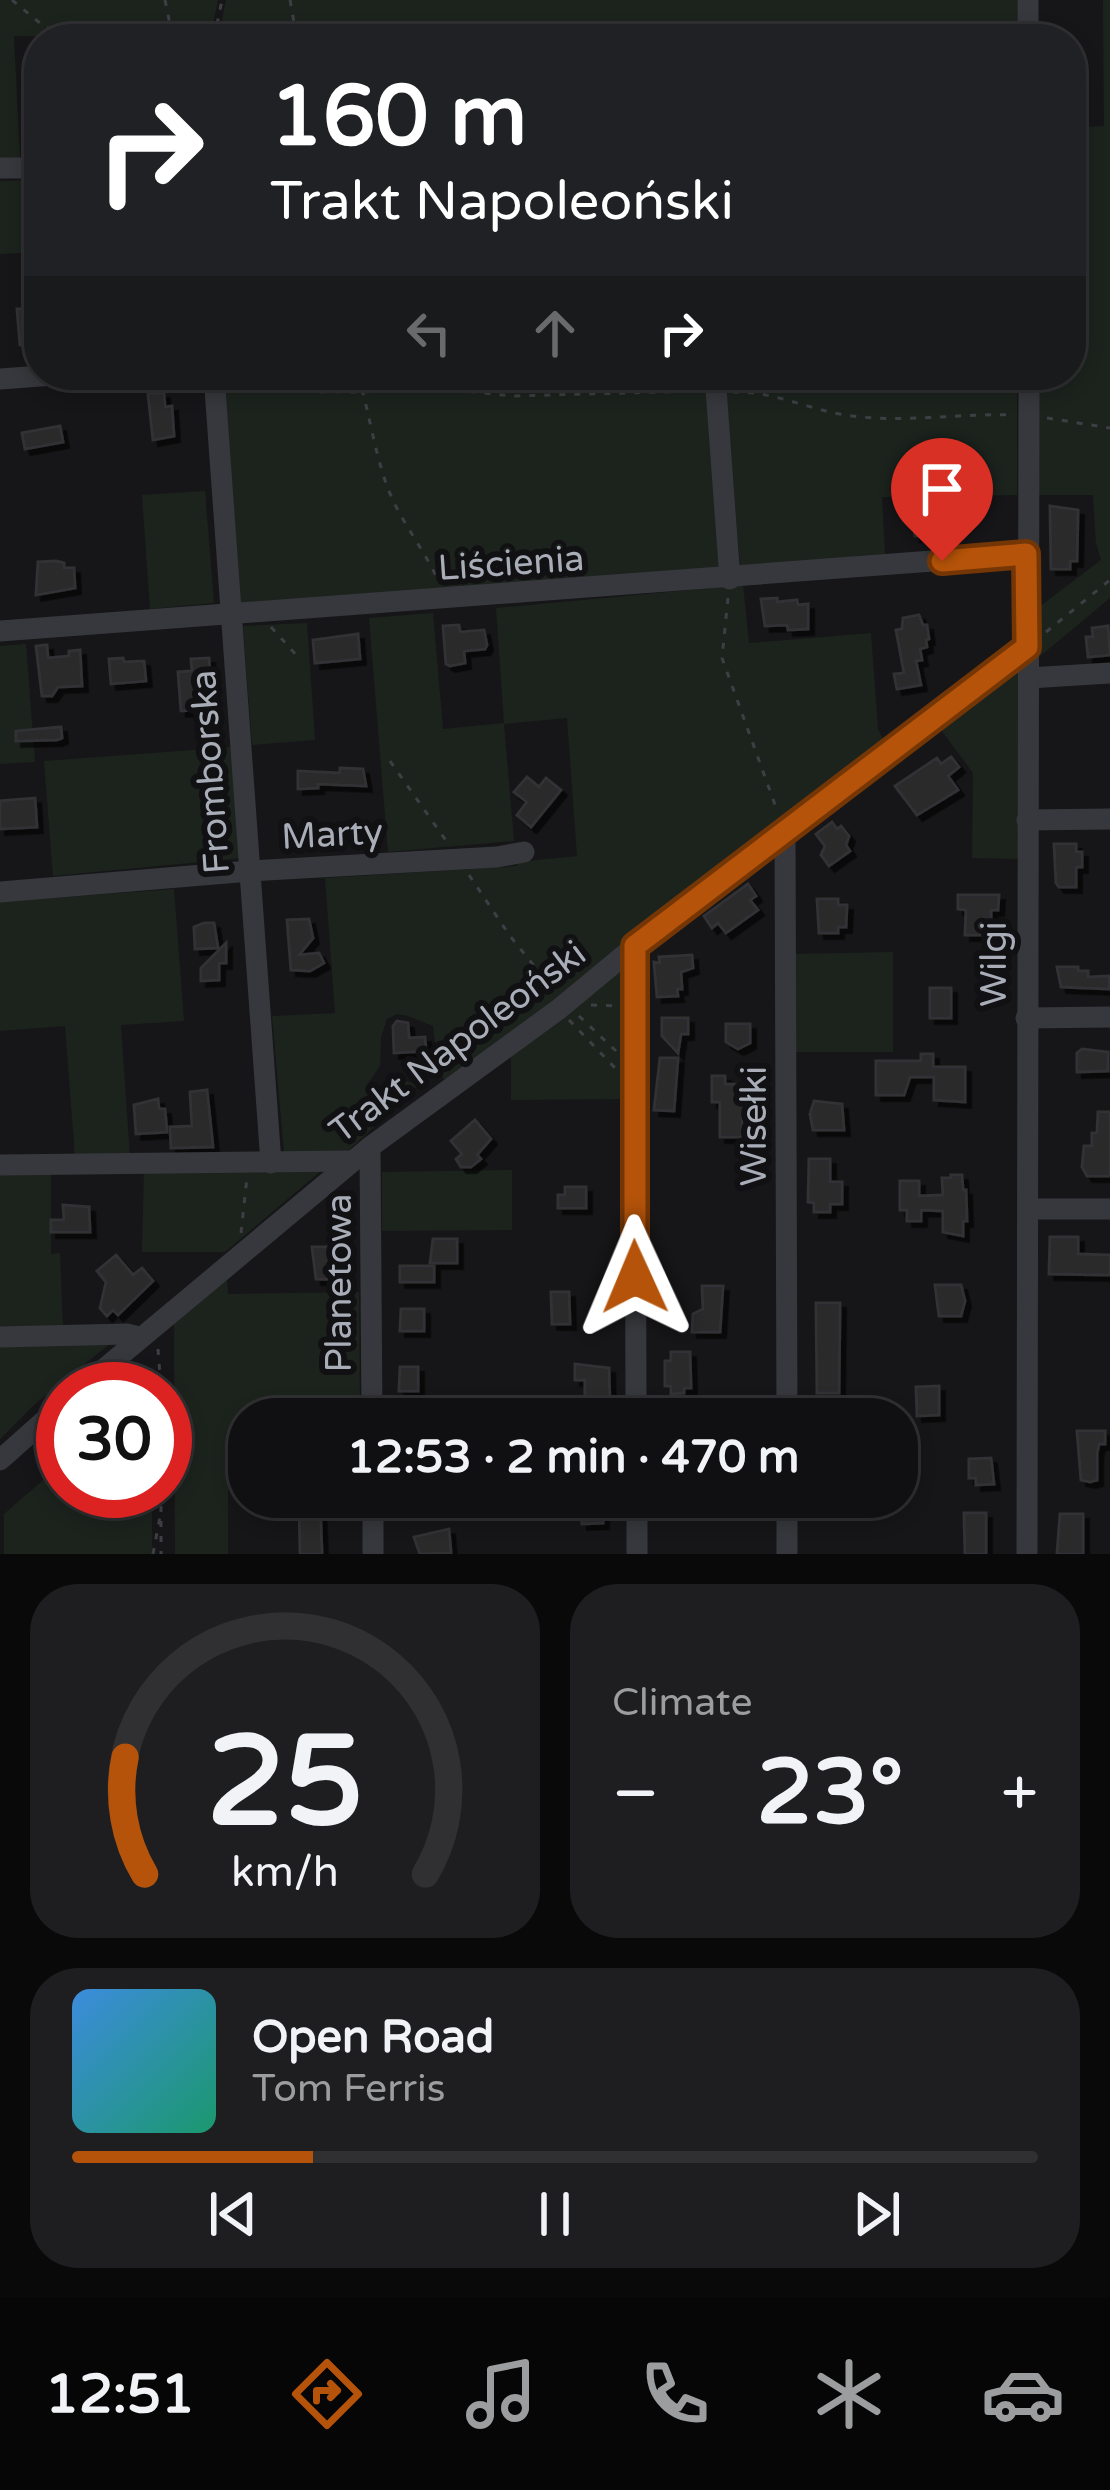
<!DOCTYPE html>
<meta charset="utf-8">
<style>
body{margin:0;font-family:"Varela Round",sans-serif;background:#1e1e20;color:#f1f3f6;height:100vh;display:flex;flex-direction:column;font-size:45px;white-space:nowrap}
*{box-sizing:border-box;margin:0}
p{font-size:39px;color:#9c9d9f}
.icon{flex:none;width:66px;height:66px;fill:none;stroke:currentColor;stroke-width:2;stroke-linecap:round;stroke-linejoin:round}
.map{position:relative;height:1554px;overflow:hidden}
.panel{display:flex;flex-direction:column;gap:30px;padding:30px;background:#09090a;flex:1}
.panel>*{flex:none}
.hud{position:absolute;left:24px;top:24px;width:1062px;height:366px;border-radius:48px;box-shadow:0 6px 18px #0003,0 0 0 3px #303032;background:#202124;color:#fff;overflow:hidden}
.speed{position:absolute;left:36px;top:1362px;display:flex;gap:24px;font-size:60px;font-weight:700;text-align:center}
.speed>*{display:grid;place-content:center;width:156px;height:156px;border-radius:50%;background:#101012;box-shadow:0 6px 18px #0003,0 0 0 3px #303032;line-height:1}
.speed .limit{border:18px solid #d22;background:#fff;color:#111}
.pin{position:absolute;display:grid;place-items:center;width:102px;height:102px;color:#fff;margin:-123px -51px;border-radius:50% 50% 50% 0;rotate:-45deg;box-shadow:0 0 12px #0007}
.pin .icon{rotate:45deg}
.me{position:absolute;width:132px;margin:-66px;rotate:359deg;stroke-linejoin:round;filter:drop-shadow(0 0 9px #0008)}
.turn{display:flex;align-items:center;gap:42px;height:252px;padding:0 48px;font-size:54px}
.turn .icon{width:156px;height:156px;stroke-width:2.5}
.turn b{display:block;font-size:84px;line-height:102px}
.lanes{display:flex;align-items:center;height:114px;padding:0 48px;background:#0003;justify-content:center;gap:60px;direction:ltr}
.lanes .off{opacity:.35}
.big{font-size:90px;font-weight:700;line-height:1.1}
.panel .card{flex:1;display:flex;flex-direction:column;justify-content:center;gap:18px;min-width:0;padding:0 42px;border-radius:48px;background:#1e1e20}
.panel .dial{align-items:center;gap:0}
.dial svg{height:312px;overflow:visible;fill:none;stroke:#303032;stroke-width:7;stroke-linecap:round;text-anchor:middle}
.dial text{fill:#f1f3f6;stroke:none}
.song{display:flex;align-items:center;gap:36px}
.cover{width:144px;height:144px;border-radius:18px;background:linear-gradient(135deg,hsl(210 70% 55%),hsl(160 70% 35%))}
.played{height:12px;border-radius:6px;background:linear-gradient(90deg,#b45309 25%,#303032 25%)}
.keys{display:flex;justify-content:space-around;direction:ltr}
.heat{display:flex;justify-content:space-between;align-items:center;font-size:66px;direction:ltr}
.panel .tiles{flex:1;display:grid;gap:30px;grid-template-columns:1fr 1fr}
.card:last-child{grid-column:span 2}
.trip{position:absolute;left:228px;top:1398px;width:690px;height:120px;border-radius:48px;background:#101012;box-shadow:0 6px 18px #0003,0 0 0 3px #303032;font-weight:700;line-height:120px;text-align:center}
.tab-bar{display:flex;height:192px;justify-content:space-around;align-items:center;background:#060607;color:#9c9d9f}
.tab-bar .icon{width:84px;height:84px}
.tab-bar .current{color:#b45309}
.tab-bar b{font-size:54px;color:#f1f3f6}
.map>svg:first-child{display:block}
.green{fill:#1c231d}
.building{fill:#29292c;stroke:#303034;stroke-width:3;filter:url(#shadow)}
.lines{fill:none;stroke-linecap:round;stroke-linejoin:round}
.path{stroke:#3d3f44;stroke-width:3;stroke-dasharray:6 9;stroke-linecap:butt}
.minor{stroke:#37383d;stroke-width:21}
.route-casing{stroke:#753606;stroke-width:30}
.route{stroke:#b45309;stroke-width:21}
.labels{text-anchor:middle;stroke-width:12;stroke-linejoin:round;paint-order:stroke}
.street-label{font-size:36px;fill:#a8adb8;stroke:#111113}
</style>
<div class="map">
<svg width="1110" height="1554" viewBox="0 0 1110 1554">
<defs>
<filter id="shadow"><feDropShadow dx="5.5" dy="5.5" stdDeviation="0" flood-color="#0009"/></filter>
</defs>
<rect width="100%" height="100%" fill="#161618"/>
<!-- green -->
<g class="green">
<polygon points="0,0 218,0 210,39 14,36 20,159 0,159"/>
<polygon points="226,0 1017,0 1017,39 843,39 842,27 690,31 689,39 218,39"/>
<polygon points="1103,0 1110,0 1110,598 1039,657 1035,610 1101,560 1096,543 1093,495 1036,495 1036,375 1071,375 1071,128 1104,126"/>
<polygon points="39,180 39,252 0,254 0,181"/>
<polygon points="224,375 707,375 721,569 241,607"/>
<polygon points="725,375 1017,375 1017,495 882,497 885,554 740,567"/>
<polygon points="205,491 214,603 150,609 142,495"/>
<polygon points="743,585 749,643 871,633 878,729 885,743 626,944 625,1099 511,1100 511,1055 446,1084 438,1067 433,1026 408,1016 397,1014 387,1019 381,1037 380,1066 367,1085 377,1089 400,1079 419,1085 347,1152 284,1153 272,1016 335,1013 325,878 517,866 517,862 577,856 567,718 504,724 514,841 388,852 369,618 433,613 443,729 504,723 496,608"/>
<polygon points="307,623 315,740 252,745 243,626"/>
<polygon points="26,644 35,762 0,764 0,646"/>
<polygon points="1018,669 1018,859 972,858 973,773 939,727"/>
<polygon points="233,747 242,858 53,876 44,761"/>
<polygon points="174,889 184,1021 121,1025 130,1158 75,1157 65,1026 0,1031 0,902"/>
<polygon points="893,952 893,1052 792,1052 791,954"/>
<polygon points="322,1170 225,1252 142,1252 144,1172"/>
<polygon points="512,1170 512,1230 382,1231 382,1172"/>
<polygon points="51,1173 51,1254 60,1253 63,1328 0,1330 0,1175"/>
<polygon points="227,1275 228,1294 359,1292 360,1419 249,1419 249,1466 228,1467 228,1554 175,1554 174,1319"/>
<polygon points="111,1343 36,1403 0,1439 0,1346"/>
<polygon points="63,1463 63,1491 152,1491 152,1554 4,1554 4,1514"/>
</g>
<!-- building -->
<g class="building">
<polygon points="38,299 39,344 20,345 17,309 24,309 24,300"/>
<polygon points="164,393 165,407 172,406 174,436 153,440 148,394"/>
<polygon points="60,426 63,442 25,449 22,433"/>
<polygon points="1050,506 1078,510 1077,561 1070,561 1070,569 1051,569"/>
<polygon points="936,509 953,511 955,534 915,536 913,516"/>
<polygon points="56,561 64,563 64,568 74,568 75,588 36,595 38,562"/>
<polygon points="777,598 777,602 797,600 798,605 808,604 808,629 788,630 787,625 765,626 761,599"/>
<polygon points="919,615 923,625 927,625 929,639 926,640 927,647 920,649 922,660 916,661 921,685 897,689 894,674 904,673 896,630 902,629 903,618"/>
<polygon points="459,625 460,632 484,630 487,645 485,649 464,651 465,663 450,666 446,664 443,626"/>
<polygon points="1108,626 1110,655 1088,657 1086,637 1093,637 1092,628"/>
<polygon points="358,634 360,659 315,663 313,640"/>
<polygon points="47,645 48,658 69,656 69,651 80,650 82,686 58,687 52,696 42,696 36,646"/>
<polygon points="123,658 124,662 144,661 146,681 111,684 109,659"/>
<polygon points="209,658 214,722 196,723 195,710 181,711 178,672 192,671 191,659"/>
<polygon points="61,727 62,738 57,740 16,741 16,731"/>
<polygon points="951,757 959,767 948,776 958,790 917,815 895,786 937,758 941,764"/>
<polygon points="340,768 363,769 366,786 318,784 318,788 298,789 298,771 340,773"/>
<polygon points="527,777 539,787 546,778 561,790 531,827 517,815 527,802 514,792"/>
<polygon points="35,798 37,827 0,829 0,801"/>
<polygon points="832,822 837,829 841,826 849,836 846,845 850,851 829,866 821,855 825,846 816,834"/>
<polygon points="1054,844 1076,844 1076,852 1082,852 1082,867 1076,867 1076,887 1059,887 1056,883"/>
<polygon points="748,884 756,896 750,900 758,910 726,933 718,923 712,928 704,916"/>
<polygon points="958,895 999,895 998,910 991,910 991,935 965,935 966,910 958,909"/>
<polygon points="817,899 838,899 838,905 847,905 846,927 838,927 838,933 819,933"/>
<polygon points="309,919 313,938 299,955 319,953 324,963 310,971 291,970 287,920"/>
<polygon points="204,923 214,923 218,948 195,949 194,927"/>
<polygon points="226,943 226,963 219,963 219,980 201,981 201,968"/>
<polygon points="692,955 693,968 681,972 682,989 677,989 678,996 657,997 654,962 660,963 659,957"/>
<polygon points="1057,967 1078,967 1078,971 1088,971 1088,977 1109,976 1109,989 1061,987"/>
<rect x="930" y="988" width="21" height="30"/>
<polygon points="662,1018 688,1018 688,1034 681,1034 678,1053 662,1036"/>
<polygon points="397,1021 408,1023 409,1038 425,1037 426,1051 394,1053 393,1026"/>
<polygon points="726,1024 750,1024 750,1043 738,1049 726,1042"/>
<polygon points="1082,1049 1108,1052 1108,1071 1077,1072 1077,1053"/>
<polygon points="921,1054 933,1054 933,1067 965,1067 965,1102 934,1100 934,1077 910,1077 904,1095 876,1095 876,1061 921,1061"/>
<polygon points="660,1058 678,1058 674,1111 654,1110"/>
<polygon points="712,1076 725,1076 725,1084 749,1085 749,1113 742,1113 742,1137 720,1137 720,1102 712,1102"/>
<polygon points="207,1090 213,1147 171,1148 170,1127 192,1126 190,1092"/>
<polygon points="158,1099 159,1109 165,1109 167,1132 136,1134 134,1105"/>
<polygon points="814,1101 842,1104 844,1130 813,1130 810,1114"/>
<polygon points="1098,1112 1110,1112 1110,1176 1087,1176 1082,1167 1084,1146 1092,1146 1092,1133 1097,1133"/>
<polygon points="475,1120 491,1139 477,1155 481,1159 471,1167 461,1167 456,1159 462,1154 451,1141"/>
<polygon points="809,1159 830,1159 830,1182 842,1182 842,1204 830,1204 830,1212 814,1212 814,1203 808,1202"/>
<polygon points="951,1175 962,1175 963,1190 966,1190 967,1221 963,1221 963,1236 943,1232 943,1211 921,1210 921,1221 907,1221 907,1210 900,1210 900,1181 919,1181 919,1196 943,1195 942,1178 951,1178"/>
<polygon points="565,1187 586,1187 586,1208 558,1208 558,1195 565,1195"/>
<polygon points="63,1205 89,1207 90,1232 51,1232 51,1220 64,1220"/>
<polygon points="1050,1237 1078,1237 1078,1254 1110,1255 1110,1275 1049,1274"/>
<polygon points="433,1239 457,1239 457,1263 430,1263"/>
<polygon points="312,1247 345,1247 348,1280 316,1279"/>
<polygon points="116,1255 133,1275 142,1268 153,1281 118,1315 113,1310 107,1316 100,1308 106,1282 97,1271"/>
<rect x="400" y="1266" width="34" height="16"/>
<polygon points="935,1285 961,1285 965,1301 961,1316 939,1316"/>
<polygon points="702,1286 723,1286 720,1332 692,1332 693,1314 703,1309"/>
<polygon points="551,1292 569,1292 570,1324 552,1324"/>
<polygon points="816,1303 840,1303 839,1393 817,1393"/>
<polygon points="401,1309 424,1309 424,1331 400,1331"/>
<polygon points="671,1352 690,1352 691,1388 684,1388 684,1393 671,1394 671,1386 665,1386 665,1361 671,1361"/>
<polygon points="575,1364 609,1368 610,1407 585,1406 585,1380 575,1380"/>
<polygon points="400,1367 418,1367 418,1391 399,1391"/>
<polygon points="939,1386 939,1415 917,1416 916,1387"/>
<polygon points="1077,1431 1105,1431 1105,1444 1099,1444 1097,1454 1097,1480 1090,1482 1081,1480"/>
<polygon points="991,1458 994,1484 976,1485 976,1478 969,1478 969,1459"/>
<polygon points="299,1497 320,1501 322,1554 300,1554"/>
<polygon points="581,1498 603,1498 603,1523 582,1524"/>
<polygon points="964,1513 986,1513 986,1554 965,1554"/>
<polygon points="1060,1514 1083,1514 1083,1554 1057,1554"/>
<polygon points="449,1529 451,1553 420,1554 414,1537"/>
</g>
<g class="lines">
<!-- path -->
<g class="path">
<polyline points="12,0 46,28 87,29 93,39"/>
<polyline points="165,0 173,39"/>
<polyline points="290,0 297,39"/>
<polyline points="214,39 222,0"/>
<path d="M358 375C369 411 374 450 387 486 399 519 422 546 437 578"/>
<polyline points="230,391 363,392 428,387 512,396 700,391"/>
<path d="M733 392C775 391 811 411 852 416 907 423 959 413 1013 415"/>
<polyline points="1047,418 1110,428"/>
<polyline points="728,598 722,658 778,813"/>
<polyline points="271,627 298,657"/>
<polyline points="1046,632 1110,580"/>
<polyline points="390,761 447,842"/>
<polyline points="469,875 510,936 552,988"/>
<polyline points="591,1005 618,1006"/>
<polyline points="579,1016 616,1051"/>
<polyline points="569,1020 616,1069"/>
<polyline points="241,1233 247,1177"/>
<polyline points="158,1349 161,1389"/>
<polyline points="161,1491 161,1554"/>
<polyline points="153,1554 160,1517"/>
</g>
<!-- minor -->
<g class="minor">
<polyline points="1028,0 1028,39"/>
<polyline points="699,35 699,39"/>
<polyline points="0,168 39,168"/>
<polyline points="214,375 271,1163"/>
<polyline points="715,375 730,579"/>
<polyline points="0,379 54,375"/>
<polyline points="0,631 1026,554"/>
<polyline points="1029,678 1110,673"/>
<polyline points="1027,820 1110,819"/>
<polyline points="785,833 787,1419"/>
<polyline points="0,892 250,871 497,857 524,852"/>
<polyline points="635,946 636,1419"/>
<polyline points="1026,1018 1110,1017"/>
<polyline points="370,1147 372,1419"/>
<polyline points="0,1165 353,1161"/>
<polyline points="1029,1209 1110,1209"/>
<polyline points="0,1337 127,1334 139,1337"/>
<polyline points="80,1389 370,1147 559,1009 635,946 1027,647"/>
<polyline points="0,1460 63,1404"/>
<polyline points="373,1497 373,1554"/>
<polyline points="637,1497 637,1554"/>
<polyline points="787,1497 787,1554"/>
<polyline points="1027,1554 1029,375"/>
</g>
</g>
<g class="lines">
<!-- route casing -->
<g class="route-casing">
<polyline id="route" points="635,1277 635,946 1027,647 1026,554 942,561"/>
</g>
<!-- route -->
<use href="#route" class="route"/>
</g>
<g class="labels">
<!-- street labels -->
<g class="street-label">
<text transform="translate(511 562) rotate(-4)" y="13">Liścienia</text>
<text transform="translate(209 772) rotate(-94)" y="13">Fromborska</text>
<text transform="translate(332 833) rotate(-3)" y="13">Marty</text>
<text transform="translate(993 964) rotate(-90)" y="13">Wilgi</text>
<text transform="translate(457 1041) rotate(-37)" y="13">Trakt Napoleoński</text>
<text transform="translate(753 1126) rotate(-90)" y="13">Wisełki</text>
<text transform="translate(338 1283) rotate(-90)" y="13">Planetowa</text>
</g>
</g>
</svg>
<div class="speed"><div class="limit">30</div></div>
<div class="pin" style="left:942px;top:561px;background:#d93025"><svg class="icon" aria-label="arrive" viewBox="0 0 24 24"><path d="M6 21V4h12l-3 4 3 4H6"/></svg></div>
<svg class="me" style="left:635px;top:1277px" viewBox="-20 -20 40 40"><path d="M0-17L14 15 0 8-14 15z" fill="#b45309" stroke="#fff" stroke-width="4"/></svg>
<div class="trip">12:53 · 2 min · 470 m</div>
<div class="hud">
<div class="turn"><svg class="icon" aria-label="right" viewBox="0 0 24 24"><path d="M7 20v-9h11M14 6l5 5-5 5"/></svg><div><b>160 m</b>Trakt Napoleoński</div></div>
<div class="lanes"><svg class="icon off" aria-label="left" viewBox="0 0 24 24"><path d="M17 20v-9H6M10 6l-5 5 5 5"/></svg><svg class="icon off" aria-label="ahead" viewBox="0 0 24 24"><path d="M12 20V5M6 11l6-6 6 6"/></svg><svg class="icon" aria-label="right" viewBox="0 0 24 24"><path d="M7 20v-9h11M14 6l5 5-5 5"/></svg></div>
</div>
</div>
<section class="panel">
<div class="tiles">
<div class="card dial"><svg viewBox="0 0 100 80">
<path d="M14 69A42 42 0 1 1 86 69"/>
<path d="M14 69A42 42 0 0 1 9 39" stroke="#b45309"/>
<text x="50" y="56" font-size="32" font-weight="700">25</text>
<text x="50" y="72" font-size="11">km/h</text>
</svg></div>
<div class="card"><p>Climate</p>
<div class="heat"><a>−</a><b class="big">23°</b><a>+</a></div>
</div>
<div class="card">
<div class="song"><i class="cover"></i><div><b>Open Road</b><p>Tom Ferris</p></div></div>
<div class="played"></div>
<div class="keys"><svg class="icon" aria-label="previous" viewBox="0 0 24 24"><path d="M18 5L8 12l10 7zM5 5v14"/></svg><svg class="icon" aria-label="pause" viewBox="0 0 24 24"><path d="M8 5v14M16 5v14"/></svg><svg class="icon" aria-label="next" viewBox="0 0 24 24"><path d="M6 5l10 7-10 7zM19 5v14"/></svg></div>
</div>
</div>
</section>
<nav class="tab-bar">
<b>12:51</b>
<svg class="icon current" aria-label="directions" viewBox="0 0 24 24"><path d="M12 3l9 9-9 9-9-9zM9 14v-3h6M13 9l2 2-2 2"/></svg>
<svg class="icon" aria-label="music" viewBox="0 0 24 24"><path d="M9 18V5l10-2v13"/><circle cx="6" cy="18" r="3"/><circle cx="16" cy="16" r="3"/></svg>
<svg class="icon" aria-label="phone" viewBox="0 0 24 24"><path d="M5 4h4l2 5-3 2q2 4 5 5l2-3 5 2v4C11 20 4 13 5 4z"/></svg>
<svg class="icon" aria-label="climate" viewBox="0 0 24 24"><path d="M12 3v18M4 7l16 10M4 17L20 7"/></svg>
<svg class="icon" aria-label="car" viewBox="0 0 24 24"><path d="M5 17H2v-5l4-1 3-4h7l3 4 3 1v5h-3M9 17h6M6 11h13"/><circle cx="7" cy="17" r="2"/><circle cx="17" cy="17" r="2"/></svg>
</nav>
